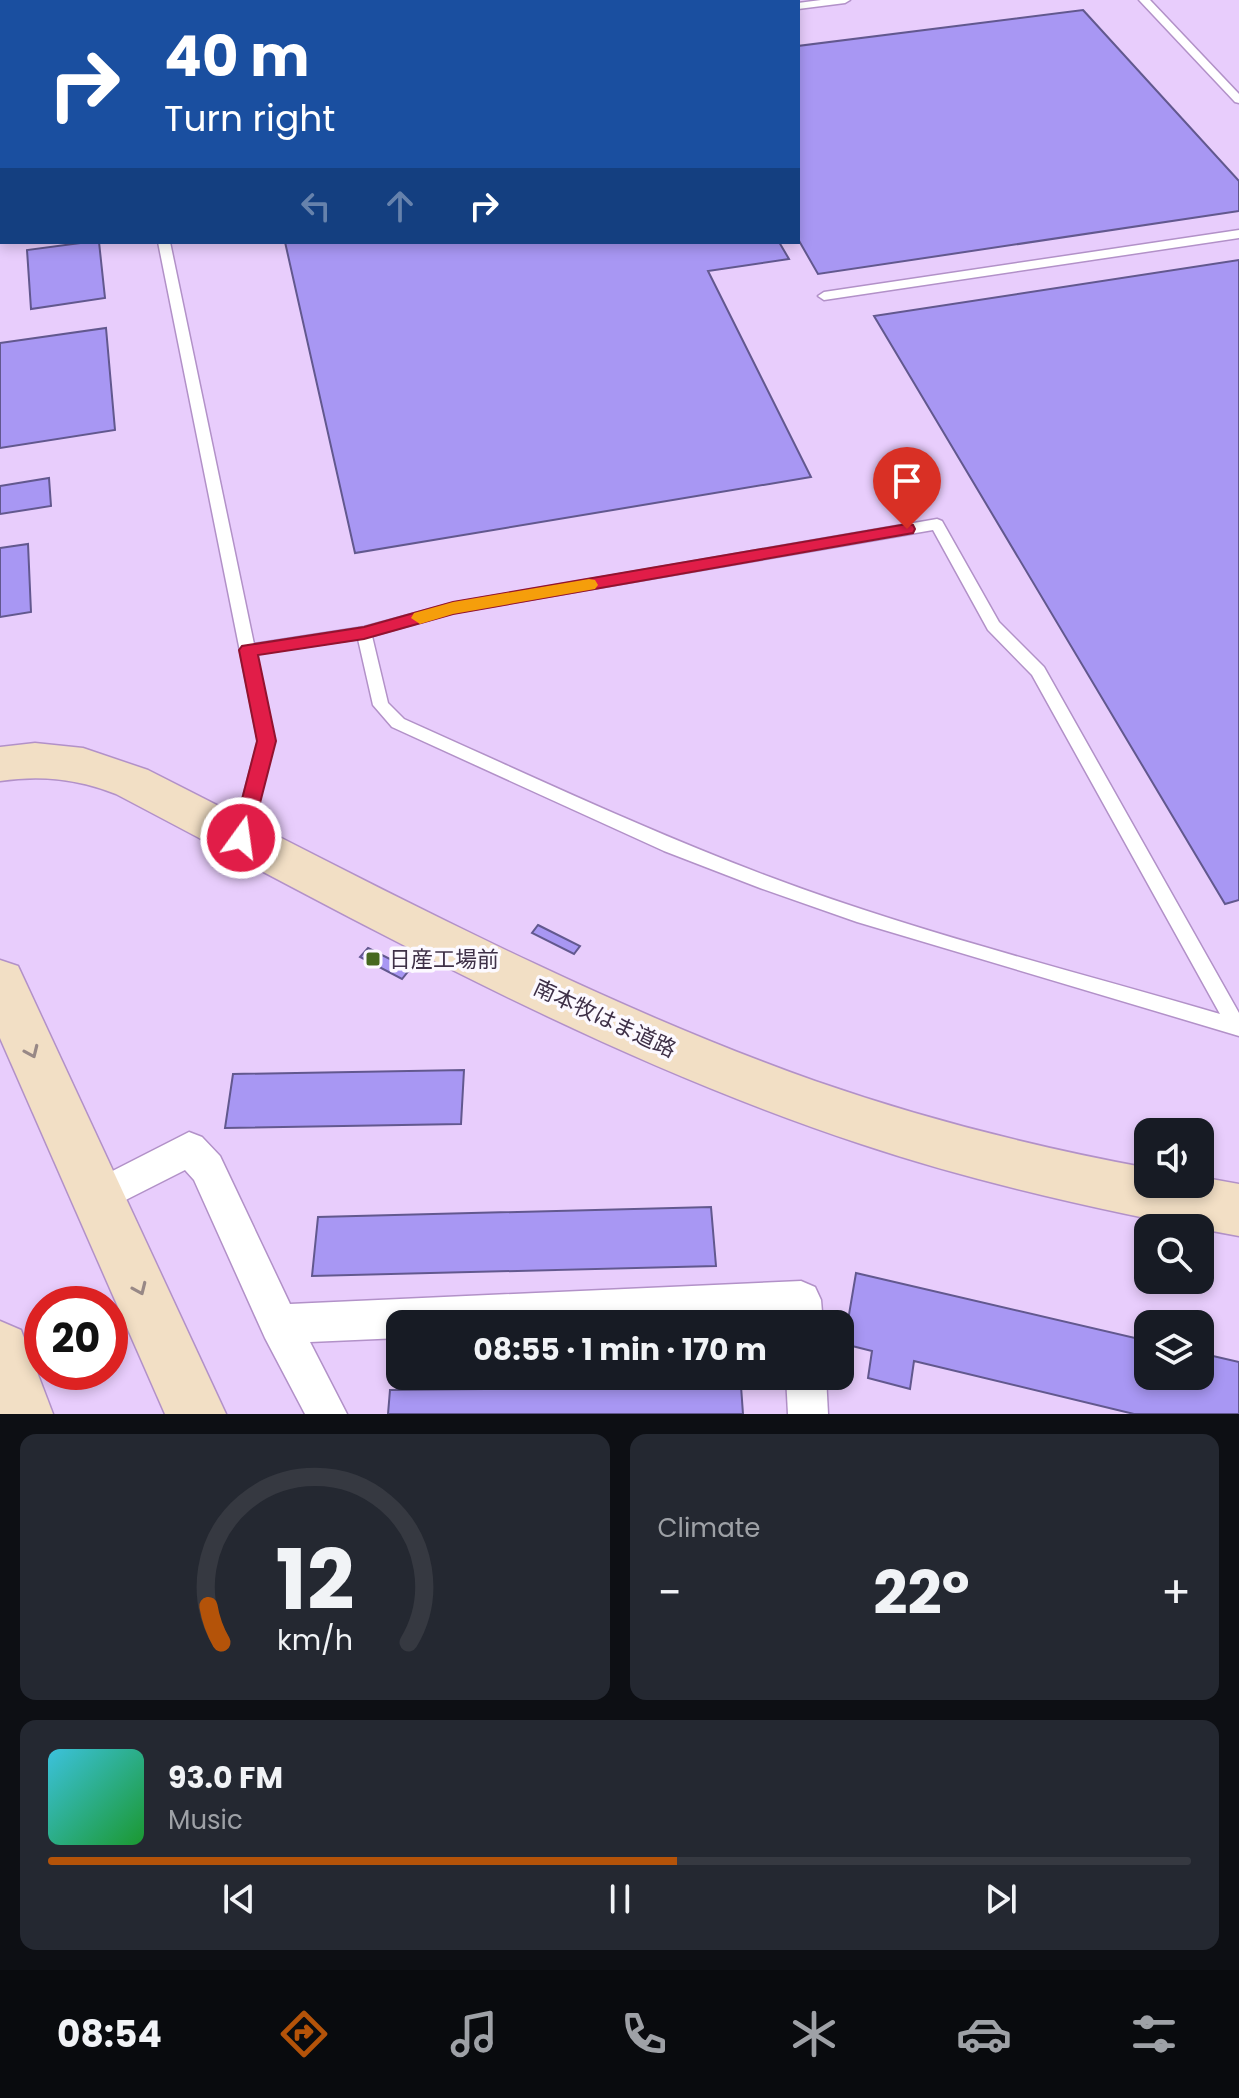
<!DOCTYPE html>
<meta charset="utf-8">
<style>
body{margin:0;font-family:Poppins,"Noto Sans JP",sans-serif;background:#242831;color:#f1f3f6;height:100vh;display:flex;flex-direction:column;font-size:30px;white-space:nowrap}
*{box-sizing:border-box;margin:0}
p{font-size:26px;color:#9ea1a6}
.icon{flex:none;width:44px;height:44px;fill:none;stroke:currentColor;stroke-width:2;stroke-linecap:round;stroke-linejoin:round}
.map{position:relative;height:1414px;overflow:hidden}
.panel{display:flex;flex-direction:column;gap:20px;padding:20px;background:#0d0f14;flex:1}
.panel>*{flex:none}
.guide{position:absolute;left:0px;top:0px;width:800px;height:244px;box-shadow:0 4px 12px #0003;background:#1a4fa0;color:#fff;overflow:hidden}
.controls{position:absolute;left:1134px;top:1118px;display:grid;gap:16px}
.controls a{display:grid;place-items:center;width:80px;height:80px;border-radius:16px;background:#171b24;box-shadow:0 4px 12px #0003;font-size:40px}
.speed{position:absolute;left:24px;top:1286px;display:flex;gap:16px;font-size:40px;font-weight:700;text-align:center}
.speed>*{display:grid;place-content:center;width:104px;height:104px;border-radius:50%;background:#171b24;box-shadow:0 4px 12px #0003;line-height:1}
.speed .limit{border:12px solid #d22;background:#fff;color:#111}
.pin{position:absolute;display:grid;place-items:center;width:68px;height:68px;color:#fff;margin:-82px -34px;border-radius:50% 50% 50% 0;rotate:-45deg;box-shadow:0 0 8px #0007}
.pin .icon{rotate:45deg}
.me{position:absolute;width:88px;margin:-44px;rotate:14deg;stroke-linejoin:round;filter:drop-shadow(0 0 6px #0008)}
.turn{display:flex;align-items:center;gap:28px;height:168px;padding:0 32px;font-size:36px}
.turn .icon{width:104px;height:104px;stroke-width:2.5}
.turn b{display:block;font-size:56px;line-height:68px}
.lanes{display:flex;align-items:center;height:76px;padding:0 32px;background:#0003;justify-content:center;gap:40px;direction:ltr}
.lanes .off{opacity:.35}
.big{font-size:60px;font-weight:700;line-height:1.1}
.panel .tile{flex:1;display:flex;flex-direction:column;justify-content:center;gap:12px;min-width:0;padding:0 28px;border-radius:16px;background:#242831}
.panel .dial{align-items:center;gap:0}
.dial svg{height:208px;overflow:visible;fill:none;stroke:#363941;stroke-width:7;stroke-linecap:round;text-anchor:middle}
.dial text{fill:#f1f3f6;stroke:none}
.song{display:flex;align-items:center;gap:24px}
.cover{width:96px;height:96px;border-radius:12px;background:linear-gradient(135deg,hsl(190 70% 55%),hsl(130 70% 35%))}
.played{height:8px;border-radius:4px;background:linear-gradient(90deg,#b45309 55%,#363941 55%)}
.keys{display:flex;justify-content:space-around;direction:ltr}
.heat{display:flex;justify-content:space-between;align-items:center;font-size:44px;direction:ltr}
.panel .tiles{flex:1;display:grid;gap:20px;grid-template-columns:1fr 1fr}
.tile:last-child{grid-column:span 2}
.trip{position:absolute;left:386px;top:1310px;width:468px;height:80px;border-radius:16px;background:#171b24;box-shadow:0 4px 12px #0003;font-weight:700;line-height:80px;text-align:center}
.menu{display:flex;height:128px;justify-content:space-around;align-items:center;background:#090b0e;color:#9ea1a6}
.menu .icon{width:56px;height:56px}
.menu .current{color:#b45309}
.menu b{font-size:36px;color:#f1f3f6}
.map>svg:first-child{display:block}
.building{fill:#a897f3;stroke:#62588e;stroke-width:2}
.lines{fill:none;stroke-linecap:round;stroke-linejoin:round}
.lane-casing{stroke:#b291c8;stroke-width:3}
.street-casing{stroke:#b291c8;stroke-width:3}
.secondary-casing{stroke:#b291c8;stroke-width:3}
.lane{fill:#fff;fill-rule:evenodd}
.street{fill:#fff;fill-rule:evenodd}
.secondary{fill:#f2dfc5;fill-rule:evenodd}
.oneway{stroke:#988886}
.route{fill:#e11d48;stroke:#92132f;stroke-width:2}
.slow{fill:#f59e0b}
.poi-dot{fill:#466820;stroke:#fcf9ff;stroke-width:3}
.labels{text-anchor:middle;stroke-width:7;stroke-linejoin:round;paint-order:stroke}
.poi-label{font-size:22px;fill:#3e3047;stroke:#fcf9ff;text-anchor:start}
.street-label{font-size:22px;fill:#3e3047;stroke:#fcf9ff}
</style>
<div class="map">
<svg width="1239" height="1414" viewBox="0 0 1239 1414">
<rect width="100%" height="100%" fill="#e8cdfc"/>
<!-- building -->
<g class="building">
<polygon points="1083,10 1239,181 1239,211 818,274 798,239 798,46"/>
<polygon points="88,242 99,242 105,298 31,309 27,250"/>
<polygon points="285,242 779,242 789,259 708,271 811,477 355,553"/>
<polygon points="1239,260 1239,900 1225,904 874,316"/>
<polygon points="106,328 115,430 0,448 0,343"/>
<polygon points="49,478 51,506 0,514 0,486"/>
<polygon points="28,544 31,612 0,617 0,548"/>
<polygon points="538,925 580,946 574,954 532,933"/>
<polygon points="368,948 410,969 402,979 360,957"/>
<polygon points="464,1070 461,1124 225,1128 233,1074"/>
<polygon points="711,1207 716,1266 312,1276 318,1217"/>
<polygon points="856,1273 1148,1341 1148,1376 1200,1376 1200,1353 1239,1362 1239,1414 1134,1414 914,1361 910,1389 868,1378 872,1351 844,1344"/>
<polygon points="741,1386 743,1414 388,1414 390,1390"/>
</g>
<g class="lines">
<!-- lane casing -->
<g class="lane-casing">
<g id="lane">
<rect x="111" y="0" width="10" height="2"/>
<polygon points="644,0 654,0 655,2 645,2"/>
<polygon points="821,0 850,0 845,3 798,9 798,3"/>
<polygon points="1139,0 1150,0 1239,94 1239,103 1235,102"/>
<polygon points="1239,230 1239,238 824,300 818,296 824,292"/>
<path d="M158 242H170L254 644 364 627 453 603 937 519 942 521 999 622 1044 667 1239 1013V1036L857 922 760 888 664 851 392 727 373 705 358 639 256 654 274 741 250 838 247 843H235L232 838 258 741ZM933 530 988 630 1032 675 1220 1014C1070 970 916 932 770 877 645 830 525 773 404 719L388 703 372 636 453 613Z"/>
</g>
</g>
<!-- street casing -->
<g class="street-casing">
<g id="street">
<polygon points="189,1132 202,1137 220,1156 290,1304 801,1281 815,1287 821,1300 823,1324 783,1324 783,1320 693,1324 400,1324 400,1338 310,1342 347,1414 305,1414 265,1338 194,1180 185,1170 98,1214 85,1209 79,1197 85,1185"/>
<polygon points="786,1376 826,1376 828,1414 788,1414"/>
</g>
</g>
<!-- secondary casing -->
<g class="secondary-casing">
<g id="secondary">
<path d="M35 743 83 748 148 770C366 880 584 999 815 1081 924 1119 1035 1147 1148 1168V1184H1200V1177L1239 1184V1236C1112 1213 984 1185 861 1144 600 1058 358 921 116 794 77 779 42 775 0 781V747Z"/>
<polygon points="0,960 18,966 226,1414 165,1414 0,1038"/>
<polygon points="0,1321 21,1330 53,1414 0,1414"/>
</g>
</g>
<!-- lane -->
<use href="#lane" class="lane"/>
<!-- street -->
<use href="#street" class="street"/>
<!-- secondary -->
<use href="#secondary" class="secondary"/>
</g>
<!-- one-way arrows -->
<defs><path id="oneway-chevron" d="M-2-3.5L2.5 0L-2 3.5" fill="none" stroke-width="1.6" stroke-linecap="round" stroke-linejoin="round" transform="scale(2)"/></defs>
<g class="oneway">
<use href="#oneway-chevron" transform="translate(32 1052) rotate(66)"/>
<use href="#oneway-chevron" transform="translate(140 1289) rotate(66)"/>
</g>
<!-- route -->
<polygon class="route" points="907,524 913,525 915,529 913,533 453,614 364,639 258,655 276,741 251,838 248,843 235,843 232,838 257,741 239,650 242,646 364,627 453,602"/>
<!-- slow -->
<polygon class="slow" points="589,579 595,580 598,585 595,589 453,614 420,624 411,618 414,613 453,602"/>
<!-- markers -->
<rect class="poi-dot" x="365" y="951" width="16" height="16" rx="4"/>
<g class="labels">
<!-- poi labels -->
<g class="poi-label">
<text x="389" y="967">日産工場前</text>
</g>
<!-- street labels -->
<g class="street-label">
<text transform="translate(605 1018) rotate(25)" y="8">南本牧はま道路</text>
</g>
</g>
</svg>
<div class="controls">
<a><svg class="icon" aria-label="sound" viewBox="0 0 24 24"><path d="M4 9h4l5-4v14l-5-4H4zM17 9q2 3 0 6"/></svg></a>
<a><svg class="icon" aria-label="search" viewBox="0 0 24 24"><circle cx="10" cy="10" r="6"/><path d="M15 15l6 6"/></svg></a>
<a><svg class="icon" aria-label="layers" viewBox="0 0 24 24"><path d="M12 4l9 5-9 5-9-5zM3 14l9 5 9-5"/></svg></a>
</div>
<div class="speed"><div class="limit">20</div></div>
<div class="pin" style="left:907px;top:529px;background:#d93025"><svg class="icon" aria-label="arrive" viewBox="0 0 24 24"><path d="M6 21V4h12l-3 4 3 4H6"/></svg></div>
<svg class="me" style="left:241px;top:838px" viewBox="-20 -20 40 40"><circle r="17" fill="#e11d48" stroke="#fff" stroke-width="3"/><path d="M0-11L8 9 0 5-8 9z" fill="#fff"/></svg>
<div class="trip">08:55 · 1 min · 170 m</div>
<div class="guide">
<div class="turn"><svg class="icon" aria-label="right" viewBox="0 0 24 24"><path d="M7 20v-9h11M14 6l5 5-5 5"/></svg><div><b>40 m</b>Turn right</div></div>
<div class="lanes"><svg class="icon off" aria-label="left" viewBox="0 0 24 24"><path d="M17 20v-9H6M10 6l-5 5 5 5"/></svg><svg class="icon off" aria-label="ahead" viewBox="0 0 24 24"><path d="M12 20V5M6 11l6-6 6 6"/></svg><svg class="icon" aria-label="right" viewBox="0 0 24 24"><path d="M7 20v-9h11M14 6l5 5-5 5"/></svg></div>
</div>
</div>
<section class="panel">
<div class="tiles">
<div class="tile dial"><svg viewBox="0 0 100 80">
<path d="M14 69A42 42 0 1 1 86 69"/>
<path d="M14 69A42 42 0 0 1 9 55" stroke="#b45309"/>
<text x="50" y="56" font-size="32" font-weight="700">12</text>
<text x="50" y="72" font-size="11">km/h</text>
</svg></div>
<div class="tile"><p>Climate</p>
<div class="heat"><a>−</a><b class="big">22°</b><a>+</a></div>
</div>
<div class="tile">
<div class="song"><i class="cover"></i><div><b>93.0 FM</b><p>Music</p></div></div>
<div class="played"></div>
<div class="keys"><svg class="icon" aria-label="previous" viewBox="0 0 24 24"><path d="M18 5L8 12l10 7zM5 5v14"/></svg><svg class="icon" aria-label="pause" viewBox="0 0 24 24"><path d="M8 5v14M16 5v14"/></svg><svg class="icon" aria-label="next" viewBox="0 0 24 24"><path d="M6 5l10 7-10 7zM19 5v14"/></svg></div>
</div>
</div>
</section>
<nav class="menu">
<b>08:54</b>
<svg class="icon current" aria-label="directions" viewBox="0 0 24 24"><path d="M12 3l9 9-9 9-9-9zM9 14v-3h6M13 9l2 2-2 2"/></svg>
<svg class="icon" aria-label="music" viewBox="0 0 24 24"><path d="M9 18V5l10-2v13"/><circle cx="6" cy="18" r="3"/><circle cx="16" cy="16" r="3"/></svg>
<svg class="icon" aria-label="phone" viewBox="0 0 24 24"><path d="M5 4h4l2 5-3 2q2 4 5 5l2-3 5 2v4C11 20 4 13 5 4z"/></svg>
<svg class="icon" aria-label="climate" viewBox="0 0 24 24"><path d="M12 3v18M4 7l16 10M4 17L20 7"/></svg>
<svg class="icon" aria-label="car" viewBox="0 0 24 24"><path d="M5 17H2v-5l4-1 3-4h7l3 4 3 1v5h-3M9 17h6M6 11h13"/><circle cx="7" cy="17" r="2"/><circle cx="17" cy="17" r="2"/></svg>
<svg class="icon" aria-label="filters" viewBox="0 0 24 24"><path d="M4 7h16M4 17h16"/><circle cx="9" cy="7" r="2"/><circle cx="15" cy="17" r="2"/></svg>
</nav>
